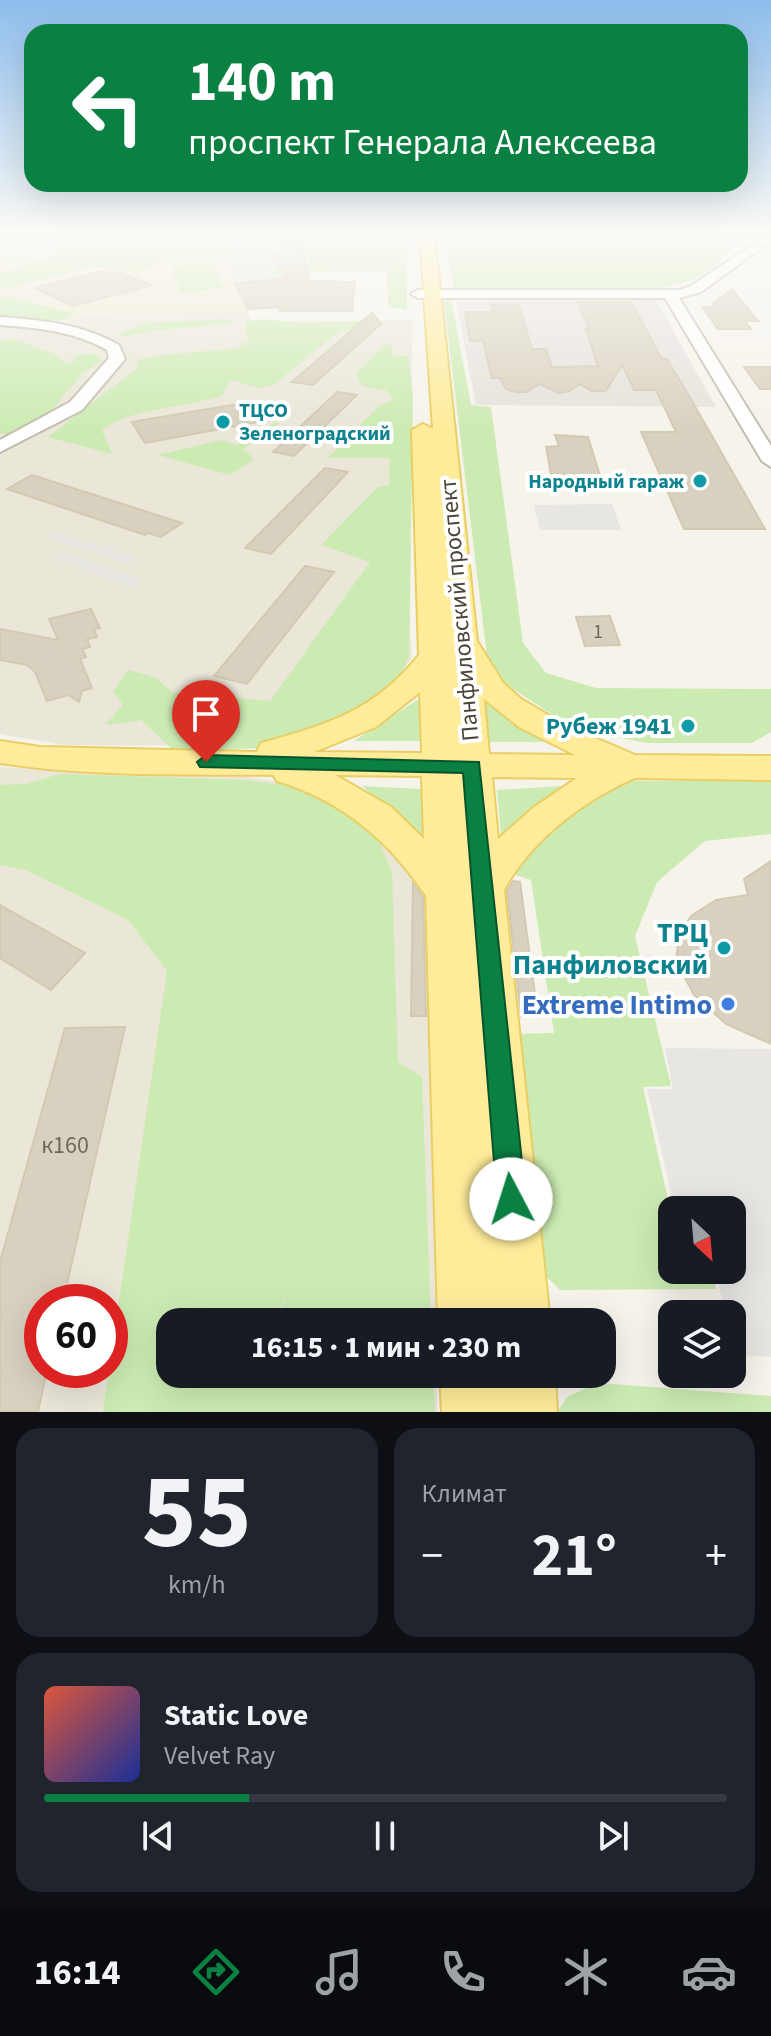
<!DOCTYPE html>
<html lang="ru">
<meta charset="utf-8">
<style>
body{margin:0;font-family:"Source Sans 3",sans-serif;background:#20242c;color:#f1f3f6;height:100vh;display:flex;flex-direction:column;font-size:30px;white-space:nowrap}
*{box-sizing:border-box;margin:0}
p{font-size:26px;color:#9ea1a6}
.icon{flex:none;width:44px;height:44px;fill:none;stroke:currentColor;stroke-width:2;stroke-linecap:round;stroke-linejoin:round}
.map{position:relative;height:1412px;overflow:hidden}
.sheet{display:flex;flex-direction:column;gap:16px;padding:16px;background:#0d0f14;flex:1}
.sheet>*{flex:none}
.top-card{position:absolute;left:24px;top:24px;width:724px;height:168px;border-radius:24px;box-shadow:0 8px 32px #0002;background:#0b8043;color:#fff;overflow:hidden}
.needle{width:52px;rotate:154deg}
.fabs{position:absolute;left:658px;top:1196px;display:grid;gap:16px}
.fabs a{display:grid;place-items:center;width:88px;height:88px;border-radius:16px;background:#171b24;box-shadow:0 8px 32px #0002;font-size:40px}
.speed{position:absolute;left:24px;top:1284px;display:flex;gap:16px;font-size:40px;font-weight:700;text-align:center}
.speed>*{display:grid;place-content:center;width:104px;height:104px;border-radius:50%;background:#171b24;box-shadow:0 8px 32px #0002;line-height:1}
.speed .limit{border:12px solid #d22;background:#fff;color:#111}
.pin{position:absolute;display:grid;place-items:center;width:68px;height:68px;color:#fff;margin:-82px -34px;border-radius:50% 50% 50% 0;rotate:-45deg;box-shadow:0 0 8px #0007}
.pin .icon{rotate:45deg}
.me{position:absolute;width:88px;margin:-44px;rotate:355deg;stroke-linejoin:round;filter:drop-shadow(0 0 6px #0008)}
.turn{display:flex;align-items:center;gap:28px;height:168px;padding:0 32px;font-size:36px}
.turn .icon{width:104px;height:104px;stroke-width:2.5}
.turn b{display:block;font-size:56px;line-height:68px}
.big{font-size:60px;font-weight:700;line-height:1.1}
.sheet .widget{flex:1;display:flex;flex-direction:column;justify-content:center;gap:12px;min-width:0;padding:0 28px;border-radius:24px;background:#20242c}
.sheet .dial{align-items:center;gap:0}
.dial b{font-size:104px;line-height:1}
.song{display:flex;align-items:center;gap:24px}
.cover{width:96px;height:96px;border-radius:12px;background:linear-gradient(135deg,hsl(10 70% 55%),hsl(230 70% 35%))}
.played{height:8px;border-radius:4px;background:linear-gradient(90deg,#0b8043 30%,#363941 30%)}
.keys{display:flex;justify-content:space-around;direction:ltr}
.heat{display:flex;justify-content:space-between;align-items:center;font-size:44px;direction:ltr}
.sheet .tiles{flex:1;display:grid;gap:16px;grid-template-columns:1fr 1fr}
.widget:last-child{grid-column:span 2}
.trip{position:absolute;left:156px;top:1308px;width:460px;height:80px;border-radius:24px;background:#171b24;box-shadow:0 8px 32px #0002;font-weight:700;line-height:80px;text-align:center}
.dock{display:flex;height:128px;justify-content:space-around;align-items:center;background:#090b0e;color:#9ea1a6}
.dock .icon{width:56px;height:56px}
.dock .selected{color:#0b8043}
.dock b{font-size:36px;color:#f1f3f6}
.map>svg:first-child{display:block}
.residential{fill:#eae6d8;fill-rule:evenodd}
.industrial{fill:#e6e2dc}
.education{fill:#efead4}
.green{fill:#ccebb2}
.parking{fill:#e7e6e2}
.building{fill:#d8d1bf;stroke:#d3c9b2;stroke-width:2}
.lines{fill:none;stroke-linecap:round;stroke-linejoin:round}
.minor-casing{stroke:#c2bcac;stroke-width:4}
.major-casing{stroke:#e9ce65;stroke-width:4}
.minor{fill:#fff;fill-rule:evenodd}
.major{fill:#ffec9a;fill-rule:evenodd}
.route{fill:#0b8043;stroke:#07532c;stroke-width:2}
.culture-dot{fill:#0f9aa8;stroke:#fff;stroke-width:3}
.shop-dot{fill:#3f7fe0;stroke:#fff;stroke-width:3}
.labels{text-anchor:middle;stroke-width:8;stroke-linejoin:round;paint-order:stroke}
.far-culture-label{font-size:20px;font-weight:bold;fill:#0d838f;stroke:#fff;text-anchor:start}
.number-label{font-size:20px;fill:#6e685a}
.street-label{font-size:24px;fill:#4b4538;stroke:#fff}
.culture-label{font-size:24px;font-weight:bold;fill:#0d838f;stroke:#fff;text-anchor:end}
.near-number-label{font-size:24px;fill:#6e685a}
.near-culture-label{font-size:28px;font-weight:bold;fill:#0d838f;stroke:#fff;text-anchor:end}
.near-shop-label{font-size:28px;font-weight:bold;fill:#366cbe;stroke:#fff;text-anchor:end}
</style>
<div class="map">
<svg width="771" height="1412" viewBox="0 0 771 1412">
<rect width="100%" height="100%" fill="#f6f3eb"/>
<!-- residential -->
<g class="residential">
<polygon points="0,233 14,233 61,253 215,244 252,322 412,320 410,634 412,657 397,679 280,746 64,745 0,734"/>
<path d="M0 767 160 776H243L290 784 323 798 381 839 413 873 429 907 436 1322H170V1374H437V1412H0ZM42 1302H110V1370H42Z"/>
</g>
<!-- industrial -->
<g class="industrial">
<polygon points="231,233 384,233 383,237 363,238 364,243 386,243 385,272 302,272 296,277 235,284 210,235"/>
<polygon points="493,233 620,233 623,242 526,245"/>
<polygon points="656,300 716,407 476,405 456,301"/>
</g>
<!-- education -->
<g class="education">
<polygon points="0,233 10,233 60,253 0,273"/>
<polygon points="216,247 249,311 0,318 0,282 63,257 123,269"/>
</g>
<!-- green -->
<g class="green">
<polygon points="18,233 407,233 407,310 388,306 387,270 302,272 296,277 270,275 268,268 310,263 297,249 300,241 266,246 254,244 227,255 179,254 138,273 92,266 0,290 0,273 62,253"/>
<path d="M444 233H492L525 246 627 243 624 233H753C734 244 720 265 701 276 661 299 519 290 467 291L456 290 453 286Z"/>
<polygon points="212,263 224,288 180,292 171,266"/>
<polygon points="8,297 76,314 54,322 0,317 0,299"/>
<polygon points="451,299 471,405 491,407 523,643 546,673 596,688 771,689 771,732 752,743 647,743 599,734 561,720 499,680 488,665 444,302"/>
<polygon points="226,319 234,323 158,330 123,337 119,334 145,323"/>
<path d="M263 319 299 323 360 322 361 329 340 331 273 385 260 388 230 380 222 396C191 406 121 410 102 431L112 454 48 437 138 368 137 360 163 355 238 348 249 341 245 322Z"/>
<polygon points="13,339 55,354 67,364 76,361 73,360 77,355 94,354 103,360 82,374 49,413 6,435 0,433 0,340"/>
<polygon points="386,343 392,347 392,355 408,356 413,395 409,657 398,680 378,698 330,729 281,747 211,750 236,734 205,749 173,750 141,720 105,725 123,705 113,691 128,670 154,677 173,693 270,701 370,562 321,545 378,487 389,485 390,458 328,458 381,404 393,400 388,391 362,386 356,373"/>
<polygon points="274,423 280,423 243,449 254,459 230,475 158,455 221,440 236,445"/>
<polygon points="419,699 420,741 354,741"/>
<polygon points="484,700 559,742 489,742"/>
<polygon points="60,774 247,780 309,789 350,811 380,843 392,873 398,1062 422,1077 431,1322 286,1322 282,1313 284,1293 280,1313 285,1322 170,1322 170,1374 433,1374 435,1412 103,1412 167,971 128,920 26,870 0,865 0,785 26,784"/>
<polygon points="630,781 771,781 771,834 705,841 657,882 635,936 671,1086 643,1087 672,1218 672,1270 713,1270 716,1289 560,1290 547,1277 517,1034 554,1033 531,880 504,871 598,794"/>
<polygon points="362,786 420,789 425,797 427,840"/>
<polygon points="562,786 501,834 497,790"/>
<polygon points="599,1383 771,1396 771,1412 557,1412 568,1396"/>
</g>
<!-- parking -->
<g class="parking">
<polygon points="612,504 621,530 540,530 534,505"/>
<polygon points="55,532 135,557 127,563 47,537"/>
<polygon points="62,552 142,581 132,587 53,557"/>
<polygon points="665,1048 771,1049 771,1357 732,1354 732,1314 724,1314 717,1270 732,1270 732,1210 675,1210 647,1089 673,1089"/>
</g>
<!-- building -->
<g class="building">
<polygon points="302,245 309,281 355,282 352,311 280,311 281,307 248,309 235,284 287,278 269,252 280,251 278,247"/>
<polygon points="103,271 111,274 119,272 151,285 73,306 34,288"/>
<polygon points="732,289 758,321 745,321 751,329 718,329 702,307 715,307 713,303"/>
<polygon points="578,302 631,302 662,359 667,359 692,401 765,529 684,529 641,432 676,432 656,390 634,390 622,365 606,391 592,391 579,384 570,391 558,393 540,384 526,392 516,392 506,389 500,378 492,378 483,341 470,341 465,312 493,312 491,305 519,305 532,349 546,349 552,367 598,366 586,329 589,329"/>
<polygon points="372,313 381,324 313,385 292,382"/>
<polygon points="744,367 771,367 771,389 760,389"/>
<polygon points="337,392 357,395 294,456 273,452"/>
<polygon points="249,402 252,402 269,420 145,443 132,422"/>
<polygon points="555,435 588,437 601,479 597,489 569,489 566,475 551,474 546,447 559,446"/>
<polygon points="325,468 348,472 271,554 245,548"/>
<polygon points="32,475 182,523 161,537 148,533 145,535 7,489"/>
<polygon points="305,566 334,572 247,684 214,676"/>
<polygon points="91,609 100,628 94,629 97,637 87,639 90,647 82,649 86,657 80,659 92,688 82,691 79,702 68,695 47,701 35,672 27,665 0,660 0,629 58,640 49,619"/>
<polygon points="610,616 620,645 585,646 576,617"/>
<polygon points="771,861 771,1044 726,1024 694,995 676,961 679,936 691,916 716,900 748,895 744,879"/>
<polygon points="513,881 520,882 538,1017 521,1017 507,891"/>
<polygon points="413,883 423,897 426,1016 411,1016"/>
<polygon points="0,905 85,953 51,990 0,958"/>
<polygon points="125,1027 63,1302 42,1302 42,1370 47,1370 38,1412 0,1412 0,1262 65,1028"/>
</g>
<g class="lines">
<!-- minor casing -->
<g class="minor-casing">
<g id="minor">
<polygon points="771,233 771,241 701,292 679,298 771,446 771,467 762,461 665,298 418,298 411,294 418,290 680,290 691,286"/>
<path d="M0 317C42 320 82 324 119 345L125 359 82 410 0 452V440L70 402 109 358 107 350C74 331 38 328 0 325Z"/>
</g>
</g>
<!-- major casing -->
<g class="major-casing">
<g id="major">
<path d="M420 233H434L477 641 503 683 521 699 565 725 635 755 771 756V780L635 778C584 800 531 840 504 890L550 1322H494L465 890 494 1322H438L426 896C388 840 343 801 277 781L273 775C182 774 90 777 0 763V741L40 747 257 752 261 743C326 725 375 711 419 655L412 430 423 424 433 429ZM420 692 422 753 314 752 376 727ZM484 699 519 727 575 755 489 754ZM335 775 422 776 424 839 391 807ZM492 777 577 778 533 808 498 839Z"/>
<polygon points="440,1374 555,1374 557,1412 442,1412"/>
</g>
</g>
<!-- minor -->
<use href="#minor" class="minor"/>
<!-- major -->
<use href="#major" class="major"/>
</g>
<!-- sky -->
<linearGradient id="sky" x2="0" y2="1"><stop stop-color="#8dbeed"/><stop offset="0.54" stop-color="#fbfaf6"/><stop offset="1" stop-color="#fbfaf6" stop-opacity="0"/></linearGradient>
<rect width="771" height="431" fill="url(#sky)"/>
<!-- route -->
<polygon class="route" points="206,755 479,762 526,1199 522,1209 511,1213 501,1209 497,1199 463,773 200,767 197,762"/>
<!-- markers -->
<g class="culture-dot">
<circle cx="223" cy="422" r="8"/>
<circle cx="700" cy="481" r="8"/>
<circle cx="688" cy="726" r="8"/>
<circle cx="724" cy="948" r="8"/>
</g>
<circle class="shop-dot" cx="728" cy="1004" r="8"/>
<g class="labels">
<!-- far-culture labels -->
<g class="far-culture-label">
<text x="239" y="417">ТЦСО<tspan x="239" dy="23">Зеленоградский</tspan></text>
<text x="684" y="488" text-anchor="end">Народный гараж</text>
</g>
<!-- number labels -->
<g class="number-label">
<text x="598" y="638">1</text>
</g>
<!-- street labels -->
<g class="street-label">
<text transform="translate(459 610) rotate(-95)" y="8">Панфиловский проспект</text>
</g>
<!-- culture labels -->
<g class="culture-label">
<text x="672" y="734">Рубеж 1941</text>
</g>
<!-- near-number labels -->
<g class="near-number-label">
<text x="65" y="1153">к160</text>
</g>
<!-- near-culture labels -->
<g class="near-culture-label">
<text x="708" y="942">ТРЦ<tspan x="708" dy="32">Панфиловский</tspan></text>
</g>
<!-- near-shop labels -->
<g class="near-shop-label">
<text x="712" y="1014">Extreme Intimo</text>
</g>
</g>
</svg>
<div class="fabs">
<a><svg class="needle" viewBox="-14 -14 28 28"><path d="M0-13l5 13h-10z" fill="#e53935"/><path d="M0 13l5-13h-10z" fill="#9ea1a6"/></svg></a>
<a><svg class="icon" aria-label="layers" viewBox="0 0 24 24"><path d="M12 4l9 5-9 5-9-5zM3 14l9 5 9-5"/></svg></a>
</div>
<div class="speed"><div class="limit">60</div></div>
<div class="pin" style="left:206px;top:762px;background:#d93025"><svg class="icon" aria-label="arrive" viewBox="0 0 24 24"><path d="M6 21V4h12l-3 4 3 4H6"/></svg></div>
<svg class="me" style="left:511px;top:1199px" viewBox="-20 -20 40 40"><circle r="19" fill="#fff"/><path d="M0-13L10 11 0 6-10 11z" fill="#0b8043"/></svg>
<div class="trip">16:15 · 1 мин · 230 m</div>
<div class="top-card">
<div class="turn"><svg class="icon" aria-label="left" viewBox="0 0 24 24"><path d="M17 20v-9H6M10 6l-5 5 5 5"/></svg><div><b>140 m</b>проспект Генерала Алексеева</div></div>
</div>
</div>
<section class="sheet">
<div class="tiles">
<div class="widget dial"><b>55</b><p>km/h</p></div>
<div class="widget"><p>Климат</p>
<div class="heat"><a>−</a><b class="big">21°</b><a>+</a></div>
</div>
<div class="widget">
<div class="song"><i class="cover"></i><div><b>Static Love</b><p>Velvet Ray</p></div></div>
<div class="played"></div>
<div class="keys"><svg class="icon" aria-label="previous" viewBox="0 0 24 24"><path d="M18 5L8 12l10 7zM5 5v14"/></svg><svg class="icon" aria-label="pause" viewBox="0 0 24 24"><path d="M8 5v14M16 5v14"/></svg><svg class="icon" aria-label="next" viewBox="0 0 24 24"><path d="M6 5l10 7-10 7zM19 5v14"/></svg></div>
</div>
</div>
</section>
<nav class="dock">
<b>16:14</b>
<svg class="icon selected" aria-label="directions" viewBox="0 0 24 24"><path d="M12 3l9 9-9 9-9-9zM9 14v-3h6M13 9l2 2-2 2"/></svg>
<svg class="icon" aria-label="music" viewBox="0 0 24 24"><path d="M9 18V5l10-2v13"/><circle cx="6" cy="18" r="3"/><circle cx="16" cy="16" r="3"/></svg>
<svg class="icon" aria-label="phone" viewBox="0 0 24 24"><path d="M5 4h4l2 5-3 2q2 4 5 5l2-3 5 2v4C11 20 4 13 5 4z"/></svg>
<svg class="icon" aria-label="climate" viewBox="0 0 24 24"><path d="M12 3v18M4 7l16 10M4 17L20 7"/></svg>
<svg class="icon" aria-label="car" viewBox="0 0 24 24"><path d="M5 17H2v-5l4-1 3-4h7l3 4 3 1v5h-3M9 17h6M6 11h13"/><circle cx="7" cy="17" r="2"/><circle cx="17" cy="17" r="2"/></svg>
</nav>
